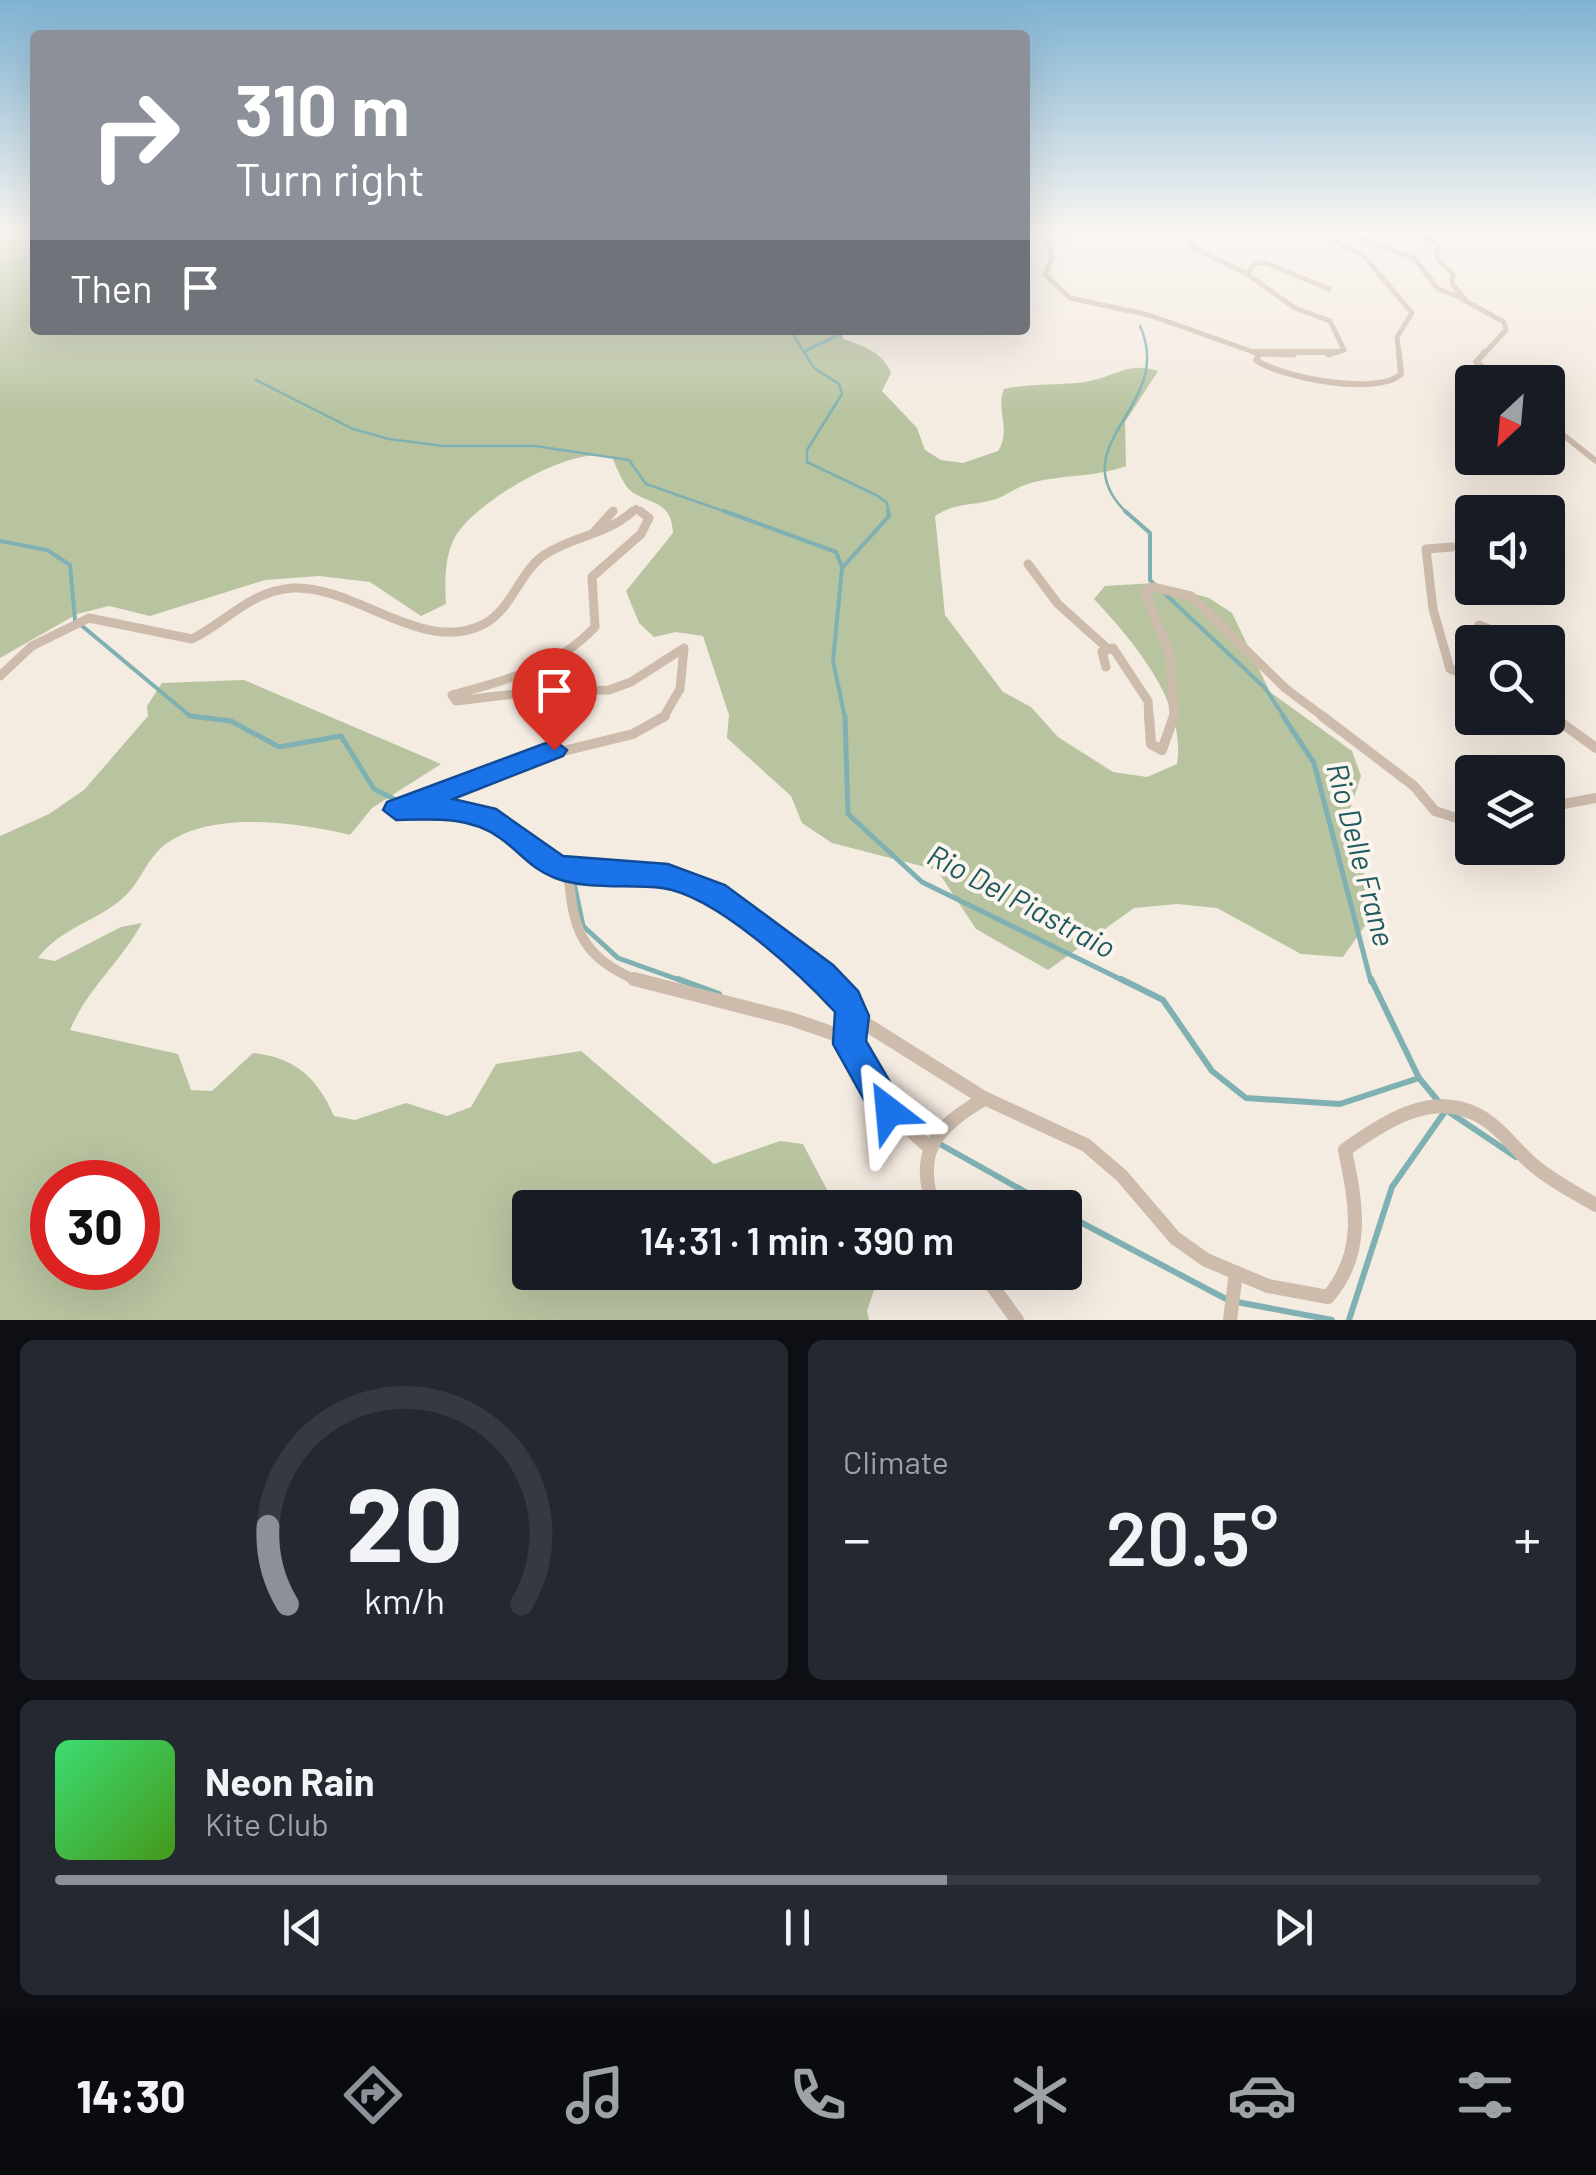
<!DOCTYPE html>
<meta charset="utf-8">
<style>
body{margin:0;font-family:Barlow,sans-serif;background:#242831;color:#f1f3f6;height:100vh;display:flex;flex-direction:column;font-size:38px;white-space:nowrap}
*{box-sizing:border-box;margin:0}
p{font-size:32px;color:#9ea1a6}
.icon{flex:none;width:55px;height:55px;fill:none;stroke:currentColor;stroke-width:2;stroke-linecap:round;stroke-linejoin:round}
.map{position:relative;height:1320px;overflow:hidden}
.sheet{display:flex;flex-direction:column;gap:20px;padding:20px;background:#0d0f14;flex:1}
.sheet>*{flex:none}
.guide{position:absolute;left:30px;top:30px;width:1000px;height:305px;border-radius:10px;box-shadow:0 10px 40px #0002;background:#8c9099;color:#fff;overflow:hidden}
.needle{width:65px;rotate:206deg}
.tools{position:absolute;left:1455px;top:365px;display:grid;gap:20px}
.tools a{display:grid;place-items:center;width:110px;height:110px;border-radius:10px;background:#171b24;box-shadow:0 10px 40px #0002;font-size:50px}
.speed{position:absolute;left:30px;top:1160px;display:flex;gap:20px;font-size:50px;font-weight:700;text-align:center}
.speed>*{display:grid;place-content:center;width:130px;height:130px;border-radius:50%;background:#171b24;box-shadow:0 10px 40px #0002;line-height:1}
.speed .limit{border:15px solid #d22;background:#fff;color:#111}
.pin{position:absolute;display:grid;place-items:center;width:85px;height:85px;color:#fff;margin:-102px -42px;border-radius:50% 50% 50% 0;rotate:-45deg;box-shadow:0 0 10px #0007}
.pin .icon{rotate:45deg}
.me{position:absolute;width:110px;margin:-55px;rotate:331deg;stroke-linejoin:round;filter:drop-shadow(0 0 8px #0008)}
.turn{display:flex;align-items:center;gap:35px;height:210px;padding:0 40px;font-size:45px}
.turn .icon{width:130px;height:130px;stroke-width:2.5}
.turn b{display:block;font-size:70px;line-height:85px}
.then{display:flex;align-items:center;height:95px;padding:0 40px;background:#0003;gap:20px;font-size:38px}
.big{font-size:75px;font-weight:600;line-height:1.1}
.sheet .tile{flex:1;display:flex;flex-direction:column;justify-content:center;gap:15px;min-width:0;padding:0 35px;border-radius:15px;background:#242831}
.sheet .dial{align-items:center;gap:0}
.dial svg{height:260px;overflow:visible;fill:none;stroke:#363941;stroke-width:7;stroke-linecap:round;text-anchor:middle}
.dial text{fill:#f1f3f6;stroke:none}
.song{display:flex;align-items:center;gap:30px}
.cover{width:120px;height:120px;border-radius:15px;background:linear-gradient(135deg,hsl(140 70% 55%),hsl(100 70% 35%))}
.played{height:10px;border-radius:5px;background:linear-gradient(90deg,#8c9099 60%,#363941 60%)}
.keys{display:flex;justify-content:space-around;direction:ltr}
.heat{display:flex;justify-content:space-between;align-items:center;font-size:55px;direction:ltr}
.sheet .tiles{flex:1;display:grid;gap:20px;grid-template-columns:1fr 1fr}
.tile:last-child{grid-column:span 2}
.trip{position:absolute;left:512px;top:1190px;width:570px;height:100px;border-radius:10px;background:#171b24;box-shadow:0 10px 40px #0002;font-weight:600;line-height:100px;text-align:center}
.dock{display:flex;height:160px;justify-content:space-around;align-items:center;background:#090b0e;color:#9ea1a6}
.dock .icon{width:70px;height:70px}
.dock .on{color:#8c9099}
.dock b{font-size:45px;color:#f1f3f6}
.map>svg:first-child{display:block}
.green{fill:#b8c4a0;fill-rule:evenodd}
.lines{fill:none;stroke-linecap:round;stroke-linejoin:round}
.stream-far3{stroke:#7fb0b2;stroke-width:2.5}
.stream-far2{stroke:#7fb0b2;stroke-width:4}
.stream-far1{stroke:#7fb0b2;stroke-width:5}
.stream{stroke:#7fb0b2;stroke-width:6}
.minor-far4{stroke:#cdbbac;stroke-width:5}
.minor-far3{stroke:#cdbbac;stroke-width:6}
.minor-far2{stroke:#cdbbac;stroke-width:9}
.minor-far1{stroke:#cdbbac;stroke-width:10}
.minor{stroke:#cdbbac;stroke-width:14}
.route{fill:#1a73e8;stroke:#114b97;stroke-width:2.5}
.labels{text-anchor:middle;stroke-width:8;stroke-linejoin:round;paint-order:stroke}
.water-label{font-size:30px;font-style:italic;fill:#1f5a5e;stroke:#fbf5ee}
</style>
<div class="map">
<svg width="1596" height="1320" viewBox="0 0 1596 1320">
<rect width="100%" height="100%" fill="#f4ebe1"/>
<!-- green -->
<g class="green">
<path d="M0 230H35V330H842L843 339C863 346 883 352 891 373L882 391 917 428 925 450 941 460 963 463 998 451C1012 429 995 410 1004 389 1035 382 1071 387 1098 379 1122 372 1132 363 1158 371L1125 422 1126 466C1095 478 1055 474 1025 485 1015 488 1006 496 996 499 974 506 955 502 935 516L945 615 1003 692 1031 707 1058 737 1113 772 1147 777 1177 764C1187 703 1133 641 1094 599L1105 586 1155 583 1209 598 1232 613 1270 692 1352 751 1361 776 1346 821 1376 910 1343 957 1301 954 1217 908 1177 904 1134 908 1048 970 976 929 937 870 832 843 802 823 791 796 727 738 729 715 703 636 676 632 654 637 639 623 626 591 673 533C671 501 654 506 632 492 623 485 617 468 612 457 574 443 469 504 453 541 444 562 445 582 446 604L421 616 370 582 319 576 265 580 150 616 109 606 77 614 0 658Z"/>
<path d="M244 680 441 764 372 808 350 835C296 822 200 808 157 852 145 865 138 884 125 896 99 921 61 927 38 958L55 961 121 927 142 923C120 963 87 989 70 1030L178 1054 191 1090 212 1091 253 1053C296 1058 317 1078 334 1116L355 1120 406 1103 447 1116 471 1107 496 1064 581 1051 714 1164 780 1141 803 1144 836 1207 530 1208V1272L870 1273 876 1284 867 1311 869 1320H0V836L49 814 84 790 148 716 147 706 162 683ZM138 1182V1268H52V1182Z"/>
</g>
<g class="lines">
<!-- stream-far3 -->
<g class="stream-far3">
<polyline points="790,330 814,368 839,384 842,394 807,450 807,462 878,496 887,503 889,514"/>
<polyline points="805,351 849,330"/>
<polyline points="256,380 353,429 389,439 443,446 535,446 629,460 646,484 732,514"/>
<path d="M1128 514C1056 445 1177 407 1140 326"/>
</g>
<!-- stream-far2 -->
<g class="stream-far2">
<polyline points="724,511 836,552 842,567"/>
<polyline points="1125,511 1150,533 1150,580 1155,585"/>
<polyline points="0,541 47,550 70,565 75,620 190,716 209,718"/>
<polyline points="1162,591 1265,688 1285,718"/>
<polyline points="845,718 833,661 842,568 889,516 888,511"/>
</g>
<!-- stream-far1 -->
<g class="stream-far1">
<polyline points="190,716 231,721 279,747 341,736 374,789 404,804"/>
<polyline points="845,716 848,814 922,882 1126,982"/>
<polyline points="1283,716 1314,763 1371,982"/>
<polyline points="573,878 583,926 618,958 685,982"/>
</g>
<!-- stream -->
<g class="stream">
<polyline points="678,979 719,994"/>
<polyline points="1121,979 1163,1000 1212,1071 1246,1098 1340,1104 1419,1078"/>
<polyline points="1371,979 1419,1078 1439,1102"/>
<polyline points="834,1039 847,1055"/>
<polyline points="1449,1112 1516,1157"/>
<polyline points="938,1143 1054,1208"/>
<polyline points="1065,1214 1228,1300"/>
<polyline points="1237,1302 1332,1320"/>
<polyline points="1349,1320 1392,1187 1446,1110"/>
</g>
<!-- minor-far4 -->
<g class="minor-far4">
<polyline points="1043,230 1052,257 1045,275 1070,298 1149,315 1259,354 1294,355"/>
<polyline points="1184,230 1193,248 1244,272 1295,308 1330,321 1344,350 1328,355"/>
<polyline points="1310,230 1363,255 1412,313 1397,337 1399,355"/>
<polyline points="1339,230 1414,258 1438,289 1465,299 1452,284 1453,274 1437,259 1438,244 1413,230"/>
<polyline points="1045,235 1131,236 1159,230"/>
<polyline points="1247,274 1254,264 1264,262 1329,289"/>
<polyline points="1462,299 1504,322 1506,330 1483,355"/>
</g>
<!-- minor-far3 -->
<g class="minor-far3">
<polyline points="1253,352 1337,352"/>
<polyline points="1485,352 1476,362 1503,382"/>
<path d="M1259 354 1256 360C1281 378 1379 396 1401 374L1399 352"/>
<polyline points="1548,423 1596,461"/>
<polyline points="611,514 614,510"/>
<polyline points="630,514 636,508 643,514"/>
</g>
<!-- minor-far2 -->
<g class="minor-far2">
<path d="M640 511 649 518 641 534 592 577 595 627C555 669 506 680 452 695L456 701 539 691 609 690 631 682 684 648 680 689 663 718"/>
<polyline points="595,531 613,511"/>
<polyline points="1452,547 1426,549 1433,609 1450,669 1458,672 1472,643"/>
<polyline points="1028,564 1058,604 1107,648"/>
<polyline points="1473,642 1479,625 1489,629 1494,642"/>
<polyline points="1106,667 1102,652 1113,648 1148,701 1149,718"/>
<path d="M0 676 32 646 89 618 192 639C228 621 250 591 293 588 356 585 423 656 484 624 512 609 519 573 544 555 572 536 607 535 633 511"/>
<polyline points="1548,713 1555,718"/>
<polyline points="1174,718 1170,655 1144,591 1152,587 1191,596 1285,688 1325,718"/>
</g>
<!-- minor-far1 -->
<g class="minor-far1">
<polyline points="665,716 633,734 494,768 397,809 442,808 487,817 562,868 655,874 686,883 769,933 829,982"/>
<polyline points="1149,716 1151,744 1162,750 1174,716"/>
<polyline points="1322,716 1414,786 1435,811 1472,823"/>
<polyline points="1552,716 1596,748"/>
<polyline points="1548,807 1596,798"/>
<path d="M568 869C573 929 579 956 640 982"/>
</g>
<!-- minor -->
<g class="minor">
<polyline points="634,979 791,1019 849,1039"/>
<path d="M826 979 851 1009C853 1020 847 1030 848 1040 853 1075 903 1125 929 1147"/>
<path d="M853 1016 982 1097 1086 1145 1122 1176 1175 1238 1206 1260 1268 1286 1328 1297C1366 1252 1356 1204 1345 1150 1386 1120 1437 1087 1486 1120 1503 1131 1515 1149 1531 1163 1550 1180 1574 1192 1596 1205"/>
<path d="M934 1208C914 1152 936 1127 984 1099"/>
<polyline points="982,1272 1017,1320"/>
<polyline points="1230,1320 1236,1273"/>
</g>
</g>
<!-- sky -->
<linearGradient id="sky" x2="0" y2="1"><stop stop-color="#7eb2d2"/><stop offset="0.56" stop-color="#faf6f2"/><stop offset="1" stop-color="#faf6f2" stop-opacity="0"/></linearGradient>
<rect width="1596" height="414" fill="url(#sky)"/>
<!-- route -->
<path class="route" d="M554 740 567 750 563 756 453 799 496 809 563 856 668 864 725 885 833 965 858 991 869 1016 866 1041 907 1111 902 1123 889 1128 877 1123 833 1044 835 1012C799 973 715 895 662 888 628 884 587 890 555 878 531 869 520 852 500 838 470 816 432 819 396 820L383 810 387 802Z"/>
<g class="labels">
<!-- water labels -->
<g class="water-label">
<text transform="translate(1360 855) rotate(75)" y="10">Rio Delle Frane</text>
<text transform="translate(1021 902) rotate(28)" y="10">Rio Del Piastraio</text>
</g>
</g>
</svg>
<div class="tools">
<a><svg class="needle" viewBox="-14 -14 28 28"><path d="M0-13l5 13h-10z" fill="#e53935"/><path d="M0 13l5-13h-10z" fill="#9ea1a6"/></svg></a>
<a><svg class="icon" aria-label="sound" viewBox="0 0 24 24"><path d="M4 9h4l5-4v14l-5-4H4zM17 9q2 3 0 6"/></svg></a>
<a><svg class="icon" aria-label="search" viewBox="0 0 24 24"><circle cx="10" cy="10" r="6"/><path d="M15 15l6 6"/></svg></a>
<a><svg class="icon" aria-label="layers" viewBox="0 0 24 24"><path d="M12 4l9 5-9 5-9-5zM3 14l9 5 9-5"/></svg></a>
</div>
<div class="speed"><div class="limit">30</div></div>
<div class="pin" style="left:554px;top:750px;background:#d93025"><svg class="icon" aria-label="arrive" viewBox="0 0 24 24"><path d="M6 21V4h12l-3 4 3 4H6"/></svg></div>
<svg class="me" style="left:889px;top:1111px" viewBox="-20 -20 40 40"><path d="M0-17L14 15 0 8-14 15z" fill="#1a73e8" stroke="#fff" stroke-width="4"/></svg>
<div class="trip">14:31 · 1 min · 390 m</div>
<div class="guide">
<div class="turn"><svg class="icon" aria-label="right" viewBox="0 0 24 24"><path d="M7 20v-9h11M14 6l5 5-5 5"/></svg><div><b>310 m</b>Turn right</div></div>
<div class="then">Then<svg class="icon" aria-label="arrive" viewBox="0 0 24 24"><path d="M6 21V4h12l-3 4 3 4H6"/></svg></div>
</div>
</div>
<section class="sheet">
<div class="tiles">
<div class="tile dial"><svg viewBox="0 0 100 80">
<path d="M14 69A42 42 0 1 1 86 69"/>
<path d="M14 69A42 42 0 0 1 8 45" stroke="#8c9099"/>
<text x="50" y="56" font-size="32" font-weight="700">20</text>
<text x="50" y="72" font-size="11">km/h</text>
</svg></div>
<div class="tile"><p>Climate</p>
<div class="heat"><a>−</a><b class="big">20.5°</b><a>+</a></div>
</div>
<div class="tile">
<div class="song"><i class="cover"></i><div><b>Neon Rain</b><p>Kite Club</p></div></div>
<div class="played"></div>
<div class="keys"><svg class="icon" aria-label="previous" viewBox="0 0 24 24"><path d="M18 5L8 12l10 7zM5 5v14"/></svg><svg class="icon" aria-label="pause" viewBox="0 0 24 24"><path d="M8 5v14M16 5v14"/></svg><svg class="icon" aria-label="next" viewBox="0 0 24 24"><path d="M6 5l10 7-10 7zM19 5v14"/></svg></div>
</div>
</div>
</section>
<nav class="dock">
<b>14:30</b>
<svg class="icon on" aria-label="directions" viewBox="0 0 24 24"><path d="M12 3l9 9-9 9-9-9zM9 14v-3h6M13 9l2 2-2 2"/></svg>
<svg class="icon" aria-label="music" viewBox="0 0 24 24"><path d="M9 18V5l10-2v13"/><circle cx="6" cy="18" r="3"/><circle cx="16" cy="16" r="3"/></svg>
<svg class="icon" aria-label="phone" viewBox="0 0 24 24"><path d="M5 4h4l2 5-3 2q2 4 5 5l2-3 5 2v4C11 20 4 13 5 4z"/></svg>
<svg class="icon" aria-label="climate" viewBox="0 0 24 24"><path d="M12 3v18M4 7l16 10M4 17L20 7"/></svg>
<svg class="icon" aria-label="car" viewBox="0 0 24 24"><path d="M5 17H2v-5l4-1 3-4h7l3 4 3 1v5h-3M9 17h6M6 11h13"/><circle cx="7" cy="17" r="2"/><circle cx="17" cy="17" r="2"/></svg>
<svg class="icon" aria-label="filters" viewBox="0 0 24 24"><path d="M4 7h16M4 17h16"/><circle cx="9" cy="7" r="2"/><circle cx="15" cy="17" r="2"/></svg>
</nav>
